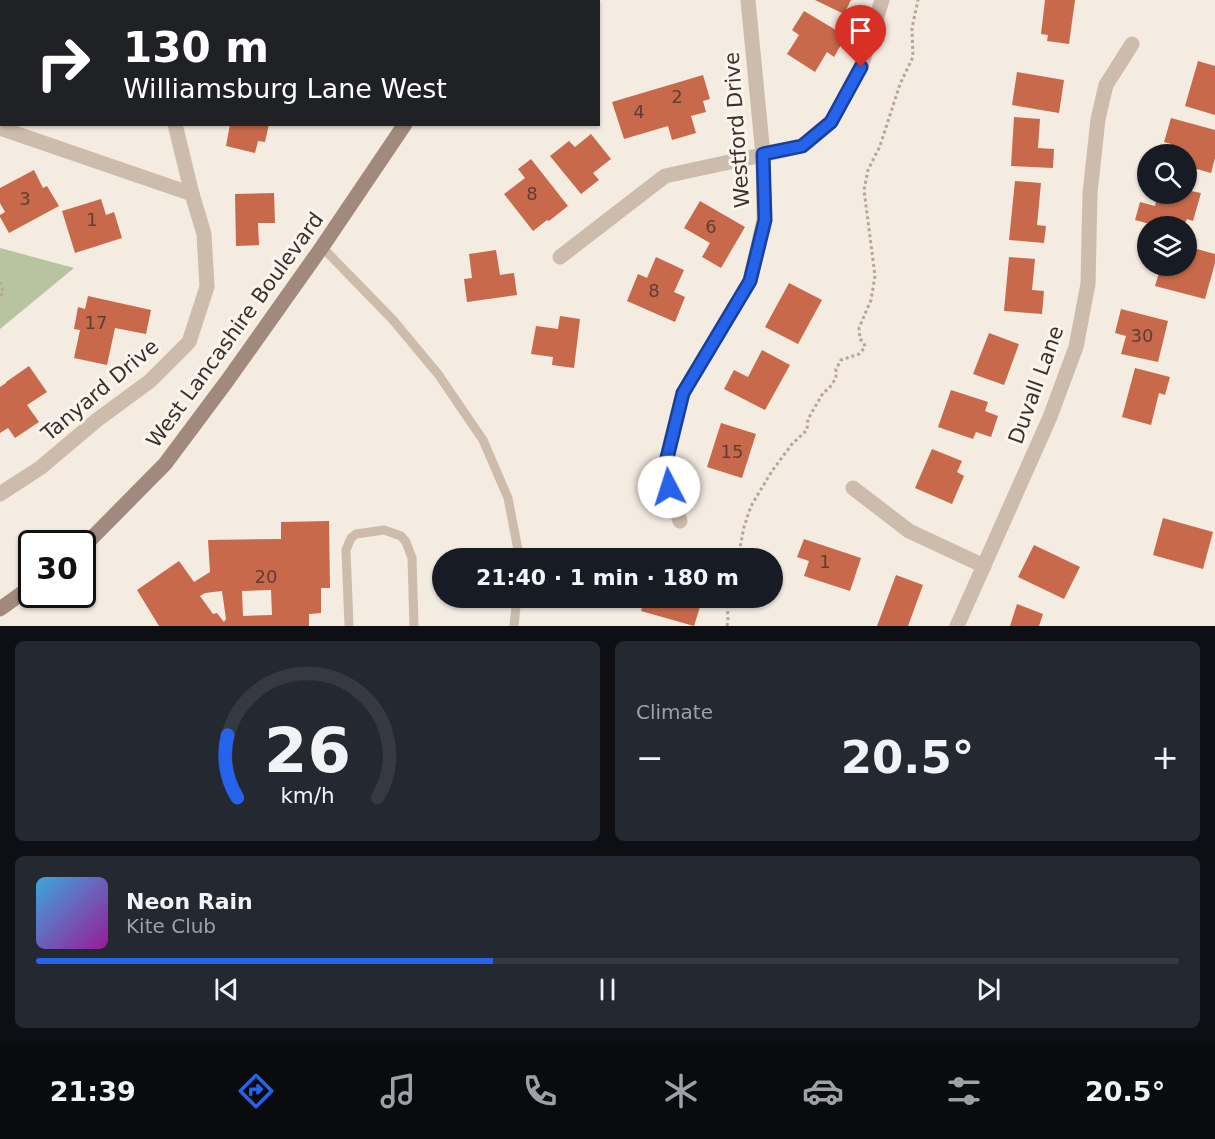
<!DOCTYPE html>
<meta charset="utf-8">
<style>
body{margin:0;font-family:"DejaVu Sans",sans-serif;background:#242831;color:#f1f3f6;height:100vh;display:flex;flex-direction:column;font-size:22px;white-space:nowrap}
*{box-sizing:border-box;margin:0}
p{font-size:20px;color:#9ea1a6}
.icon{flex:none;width:33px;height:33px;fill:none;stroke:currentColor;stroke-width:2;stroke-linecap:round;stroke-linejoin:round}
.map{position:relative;height:626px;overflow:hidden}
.details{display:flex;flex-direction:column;gap:15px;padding:15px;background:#0d0f14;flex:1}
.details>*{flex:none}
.banner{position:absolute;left:0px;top:0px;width:600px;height:126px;box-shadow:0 2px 4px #0004;background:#202124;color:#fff;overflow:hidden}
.tools{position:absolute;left:1137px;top:144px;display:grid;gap:12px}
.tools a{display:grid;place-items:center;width:60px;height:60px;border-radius:50%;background:#171b24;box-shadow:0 2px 4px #0004;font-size:30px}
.speed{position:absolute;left:18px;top:530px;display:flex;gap:12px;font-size:30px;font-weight:700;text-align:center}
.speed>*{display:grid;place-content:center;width:78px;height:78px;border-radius:50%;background:#171b24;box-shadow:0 2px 4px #0004;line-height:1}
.speed .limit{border:3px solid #111;border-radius:9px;background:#fff;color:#111}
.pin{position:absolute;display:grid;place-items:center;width:51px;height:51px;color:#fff;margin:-62px -26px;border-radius:50% 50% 50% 0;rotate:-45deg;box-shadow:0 0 6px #0007}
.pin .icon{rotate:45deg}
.me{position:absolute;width:66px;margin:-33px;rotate:355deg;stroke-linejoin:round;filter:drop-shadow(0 0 4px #0008)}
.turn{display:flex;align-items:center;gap:21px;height:126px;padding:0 24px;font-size:27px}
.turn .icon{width:78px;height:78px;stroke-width:2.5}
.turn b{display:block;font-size:42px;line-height:51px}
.big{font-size:45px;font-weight:800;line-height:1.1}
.details .widget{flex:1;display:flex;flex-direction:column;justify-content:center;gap:9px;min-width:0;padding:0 21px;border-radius:9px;background:#242831}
.details .dial{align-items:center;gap:0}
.dial svg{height:156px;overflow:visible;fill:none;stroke:#363941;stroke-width:7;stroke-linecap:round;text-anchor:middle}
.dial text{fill:#f1f3f6;stroke:none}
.song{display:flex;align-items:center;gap:18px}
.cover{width:72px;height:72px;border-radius:9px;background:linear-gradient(135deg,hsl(200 70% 55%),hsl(300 70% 35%))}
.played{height:6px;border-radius:3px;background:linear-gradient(90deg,#2563eb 40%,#363941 40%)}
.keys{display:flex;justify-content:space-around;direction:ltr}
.heat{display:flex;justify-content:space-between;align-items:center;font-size:33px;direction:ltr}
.details .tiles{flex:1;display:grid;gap:15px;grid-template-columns:1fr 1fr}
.widget:last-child{grid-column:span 2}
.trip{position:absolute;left:432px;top:548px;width:351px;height:60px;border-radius:30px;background:#171b24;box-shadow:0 2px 4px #0004;font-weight:800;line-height:60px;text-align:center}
.tab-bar{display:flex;height:96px;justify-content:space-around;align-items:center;background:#090b0e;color:#9ea1a6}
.tab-bar .icon{width:42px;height:42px}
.tab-bar .selected{color:#2563eb}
.tab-bar b{font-size:27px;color:#f1f3f6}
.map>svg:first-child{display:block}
.green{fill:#b8c4a0}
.building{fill:#c8694b;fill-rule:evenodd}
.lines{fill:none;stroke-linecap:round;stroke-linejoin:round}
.path{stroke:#b9a596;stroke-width:3;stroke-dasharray:3 3;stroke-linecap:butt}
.lane{stroke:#cdbbac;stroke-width:9}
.street{stroke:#cdbbac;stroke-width:15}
.secondary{stroke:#a18a7d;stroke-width:15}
.route-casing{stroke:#184099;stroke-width:15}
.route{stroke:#2563eb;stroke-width:10}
.labels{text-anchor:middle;stroke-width:6;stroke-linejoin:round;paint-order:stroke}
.number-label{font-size:18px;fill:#5e3e33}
.street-label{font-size:21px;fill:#3b302b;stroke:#fbf5ee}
</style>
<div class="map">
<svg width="1215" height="626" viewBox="0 0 1215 626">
<rect width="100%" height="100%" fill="#f4ebe1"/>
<!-- green -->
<polygon class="green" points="0,248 74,268 0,329"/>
<!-- building -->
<g class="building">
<polygon points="815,0 851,0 844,14"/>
<polygon points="1045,0 1075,0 1069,44 1047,41 1048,35 1041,34"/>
<polygon points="804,11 846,36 834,57 827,52 815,72 787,54 799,35 792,30"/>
<polygon points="1198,61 1215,66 1215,115 1185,106"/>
<polygon points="1017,72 1064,80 1059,113 1012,105"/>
<polygon points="703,75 710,99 703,101 706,112 691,116 696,133 672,140 668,126 624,139 612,102"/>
<polygon points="1014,117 1040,119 1038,148 1054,149 1053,168 1011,166"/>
<polygon points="1171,118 1215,130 1215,158 1211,173 1186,166 1186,154 1168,154 1171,144 1164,142"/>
<polygon points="230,124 269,124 265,142 258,141 255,153 226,146"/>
<polygon points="591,134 611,159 593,173 599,180 581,194 550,156 569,141 575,147"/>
<polygon points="531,159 568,206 549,221 547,220 533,231 504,194 525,178 518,169"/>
<polygon points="34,170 43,188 47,186 59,206 9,233 0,217 0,215 5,212 0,203 0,188"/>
<polygon points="1015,181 1041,183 1037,225 1046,226 1044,243 1009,240"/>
<polygon points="1186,190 1201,193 1193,221 1187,219 1184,226 1157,226 1135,220 1140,202 1155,206 1158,194 1186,194"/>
<polygon points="274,193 275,223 258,223 259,245 236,246 235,194"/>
<polygon points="101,199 106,215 114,212 122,238 75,253 62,211"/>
<polygon points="700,201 745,227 721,268 702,257 710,243 684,228"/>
<polygon points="1186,246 1215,254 1215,263 1205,299 1155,286 1161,266 1186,266"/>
<polygon points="496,250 500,275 514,273 517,295 467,302 464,279 472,278 469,254"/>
<polygon points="656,257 684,270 674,292 685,297 675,322 627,301 638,274 647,278"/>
<polygon points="1009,257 1035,259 1032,290 1044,291 1042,314 1004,311"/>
<polygon points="789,283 822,300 798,344 765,327"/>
<polygon points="88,296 151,310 146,334 115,328 107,365 74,358 80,330 74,329 78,307 85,309"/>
<polygon points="1121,309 1168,321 1158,362 1121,354 1126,336 1115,333"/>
<polygon points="560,316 580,319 574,368 552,365 553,357 531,354 536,326 558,329"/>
<polygon points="989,333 1019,344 1004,385 973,374"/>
<polygon points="762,350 790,365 765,410 724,389 734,370 748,377"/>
<polygon points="29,366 47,392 27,405 39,422 15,438 8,428 0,433 0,387 6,383 6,382"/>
<polygon points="1135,368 1170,377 1165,395 1159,393 1151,425 1122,417"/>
<polygon points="951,390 988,402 985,411 998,416 991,437 976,432 973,439 938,427"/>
<polygon points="721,423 756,434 742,478 707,467"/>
<polygon points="932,449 962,461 957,472 964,476 952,504 915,488"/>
<polygon points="1163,518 1213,532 1203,569 1153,555"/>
<path d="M329 521 330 588H321V613L309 614V626H159L137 590 179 561 194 582 210 572 208 540 281 539V522ZM271 590 272 615 243 616 242 591ZM222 591 226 619 224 622 217 613 213 614 200 596 205 593Z"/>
<polygon points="804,539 861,558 850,591 804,576 809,561 797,557"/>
<polygon points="1034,545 1080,567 1064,599 1018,577"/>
<polygon points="896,575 923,585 908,626 877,626"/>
<polygon points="645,597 703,597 694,626 641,611"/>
<polygon points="1017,604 1043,614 1039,626 1010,626"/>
</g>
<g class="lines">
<!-- path -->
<g class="path">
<polyline points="0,282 3,291 0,298"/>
<polyline points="738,558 744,527 751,506 772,471 792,444 807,430 808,419 823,393 830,387 836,378 836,369 841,360 859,354 865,347 864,343 860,339 859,328 871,300 875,276 864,190 868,170 880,146 900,84 913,57 912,28 918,0"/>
<polyline points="727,626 728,621 727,597"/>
</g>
<!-- lane -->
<g class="lane">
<polyline points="322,247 393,320 438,374 483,440 508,498 518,550 518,558"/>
<polyline points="349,626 346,550 351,538 356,534 384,530 401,536 406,542 412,558 414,626"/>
<polyline points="514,626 517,597"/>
</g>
<!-- street -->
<g class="street">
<polyline points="179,2 179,0"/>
<polyline points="0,128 192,194"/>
<polyline points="560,257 665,176 803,146 831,122 861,67 882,0"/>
<polyline points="853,488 909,531 984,566"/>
<polyline points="0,494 40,468 97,420 150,381 189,342 207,287 204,234 192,194 175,124"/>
<polyline points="680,521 664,470 683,393 750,281 764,220 763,155 748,0"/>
<polyline points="957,626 1050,417 1076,347 1088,284 1090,193 1098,119 1106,85 1132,44"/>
</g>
<!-- secondary -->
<g class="secondary">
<polyline points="488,2 489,0"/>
<polyline points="82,548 165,464 227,381 322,247 405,124"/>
<polyline points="0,609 32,586"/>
</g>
</g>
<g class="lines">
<!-- route casing -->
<g class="route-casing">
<polyline id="route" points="669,487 664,470 683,393 750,281 765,220 763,154 802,146 831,122 861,67"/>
</g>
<!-- route -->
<use href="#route" class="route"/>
</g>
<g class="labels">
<!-- number labels -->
<g class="number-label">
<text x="677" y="103">2</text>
<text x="639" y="118">4</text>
<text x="532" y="200">8</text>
<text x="25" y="205">3</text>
<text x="92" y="226">1</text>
<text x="711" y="233">6</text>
<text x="654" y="297">8</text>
<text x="96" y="329">17</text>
<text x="1142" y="342">30</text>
<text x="732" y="458">15</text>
<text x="825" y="568">1</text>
<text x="266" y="583">20</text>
</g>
<!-- street labels -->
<g class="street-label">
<text transform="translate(737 130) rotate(-94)" y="7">Westford Drive</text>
<text transform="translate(235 330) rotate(-54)" y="7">West Lancashire Boulevard</text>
<text transform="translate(1036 385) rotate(-70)" y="7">Duvall Lane</text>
<text transform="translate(100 390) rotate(-40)" y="7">Tanyard Drive</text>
</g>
</g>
</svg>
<div class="tools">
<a><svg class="icon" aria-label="search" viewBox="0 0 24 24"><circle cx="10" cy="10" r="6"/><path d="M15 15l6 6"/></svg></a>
<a><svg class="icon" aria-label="layers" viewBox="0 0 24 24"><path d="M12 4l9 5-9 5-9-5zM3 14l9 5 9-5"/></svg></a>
</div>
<div class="speed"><div class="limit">30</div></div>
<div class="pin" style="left:861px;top:67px;background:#d93025"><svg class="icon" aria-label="arrive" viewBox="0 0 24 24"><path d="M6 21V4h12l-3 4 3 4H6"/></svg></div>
<svg class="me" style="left:669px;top:487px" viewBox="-20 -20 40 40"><circle r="19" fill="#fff"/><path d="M0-13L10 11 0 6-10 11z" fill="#2563eb"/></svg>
<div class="trip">21:40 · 1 min · 180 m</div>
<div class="banner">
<div class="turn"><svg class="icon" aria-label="right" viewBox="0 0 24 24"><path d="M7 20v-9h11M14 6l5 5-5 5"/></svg><div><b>130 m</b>Williamsburg Lane West</div></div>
</div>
</div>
<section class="details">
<div class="tiles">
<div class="widget dial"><svg viewBox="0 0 100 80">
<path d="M14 69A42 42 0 1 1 86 69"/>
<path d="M14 69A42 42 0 0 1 9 37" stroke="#2563eb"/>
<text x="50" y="56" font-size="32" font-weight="700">26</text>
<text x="50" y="72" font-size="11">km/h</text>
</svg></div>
<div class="widget"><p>Climate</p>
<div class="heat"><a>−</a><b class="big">20.5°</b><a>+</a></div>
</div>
<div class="widget">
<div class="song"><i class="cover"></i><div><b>Neon Rain</b><p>Kite Club</p></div></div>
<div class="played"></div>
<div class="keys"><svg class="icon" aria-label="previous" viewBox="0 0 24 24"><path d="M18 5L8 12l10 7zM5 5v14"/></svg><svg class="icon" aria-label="pause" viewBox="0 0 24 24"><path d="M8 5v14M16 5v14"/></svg><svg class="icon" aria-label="next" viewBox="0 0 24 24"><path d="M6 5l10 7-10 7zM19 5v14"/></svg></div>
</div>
</div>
</section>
<nav class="tab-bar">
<b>21:39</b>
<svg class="icon selected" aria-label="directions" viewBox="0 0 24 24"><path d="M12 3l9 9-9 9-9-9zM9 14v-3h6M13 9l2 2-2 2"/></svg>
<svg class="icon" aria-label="music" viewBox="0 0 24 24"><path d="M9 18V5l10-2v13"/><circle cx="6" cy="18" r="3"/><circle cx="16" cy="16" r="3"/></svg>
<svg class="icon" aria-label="phone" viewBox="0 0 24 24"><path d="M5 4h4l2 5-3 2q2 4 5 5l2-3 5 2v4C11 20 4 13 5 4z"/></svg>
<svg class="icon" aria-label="climate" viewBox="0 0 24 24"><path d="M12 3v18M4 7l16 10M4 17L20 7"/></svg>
<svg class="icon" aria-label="car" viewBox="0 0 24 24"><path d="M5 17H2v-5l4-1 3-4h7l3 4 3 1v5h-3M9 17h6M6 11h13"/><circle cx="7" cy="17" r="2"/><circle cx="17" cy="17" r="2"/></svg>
<svg class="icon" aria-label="filters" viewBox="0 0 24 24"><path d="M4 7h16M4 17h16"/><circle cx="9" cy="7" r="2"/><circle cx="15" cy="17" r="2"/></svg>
<b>20.5°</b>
</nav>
